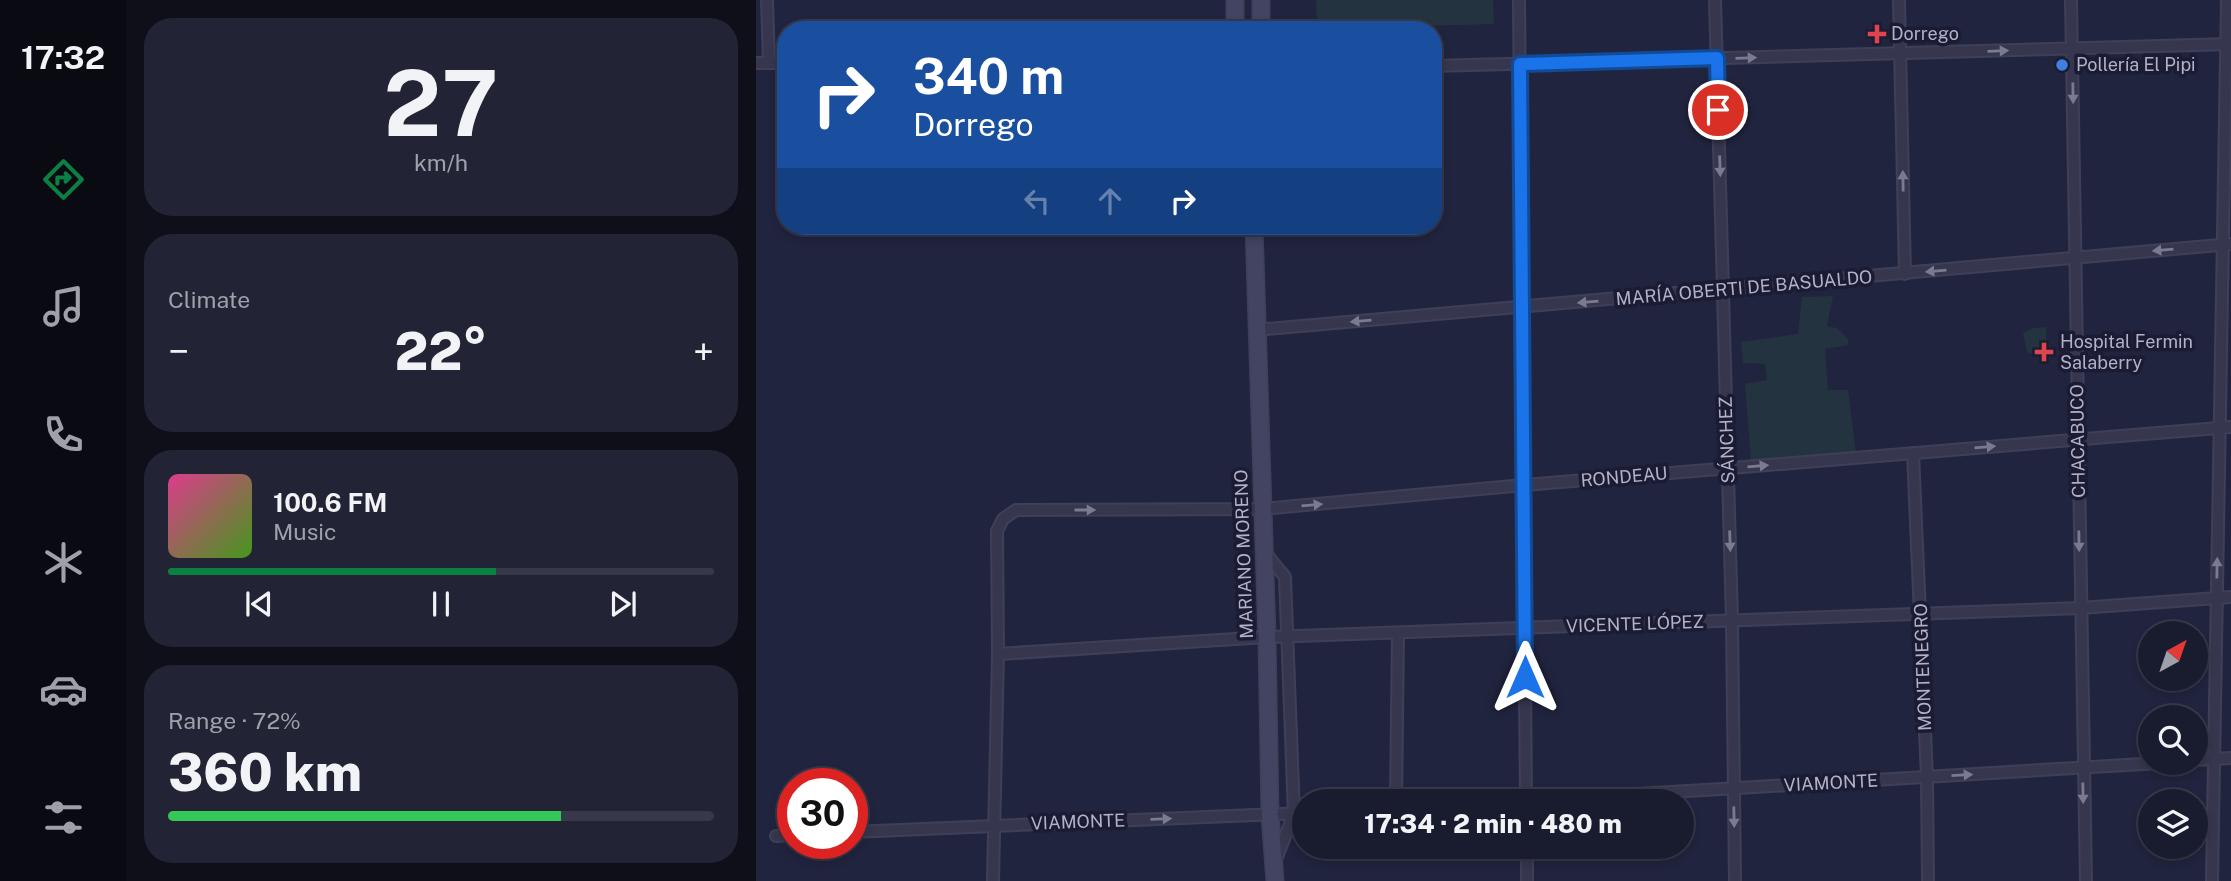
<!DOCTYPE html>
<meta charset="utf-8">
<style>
body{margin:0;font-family:"Public Sans",sans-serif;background:#222436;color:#f1f3f6;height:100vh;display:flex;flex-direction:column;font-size:26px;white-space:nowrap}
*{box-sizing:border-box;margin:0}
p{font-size:23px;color:#9fa1aa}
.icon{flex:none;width:38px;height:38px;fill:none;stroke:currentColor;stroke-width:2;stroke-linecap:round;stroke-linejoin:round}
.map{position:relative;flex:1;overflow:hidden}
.side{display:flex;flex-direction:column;gap:18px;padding:18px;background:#0e0f19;width:630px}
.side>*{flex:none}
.hud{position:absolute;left:21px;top:21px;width:665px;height:214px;border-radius:28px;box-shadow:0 4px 10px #0003,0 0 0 2px #37394a;background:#1a4fa0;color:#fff;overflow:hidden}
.needle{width:46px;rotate:40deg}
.tools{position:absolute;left:1382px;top:621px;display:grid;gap:14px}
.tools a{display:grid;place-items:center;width:70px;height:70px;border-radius:50%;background:#191b2e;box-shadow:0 4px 10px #0003,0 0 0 2px #37394a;font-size:35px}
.speed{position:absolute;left:21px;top:768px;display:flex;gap:14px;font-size:35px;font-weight:700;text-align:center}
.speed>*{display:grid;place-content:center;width:91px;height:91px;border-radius:50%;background:#191b2e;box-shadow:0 4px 10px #0003,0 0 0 2px #37394a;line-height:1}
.speed .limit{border:10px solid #d22;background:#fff;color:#111}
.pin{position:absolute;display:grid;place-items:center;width:60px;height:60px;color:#fff;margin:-30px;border:4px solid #fff;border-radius:50%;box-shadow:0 2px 7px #0007}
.me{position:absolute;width:77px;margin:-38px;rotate:0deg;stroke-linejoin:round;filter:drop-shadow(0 0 5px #0008)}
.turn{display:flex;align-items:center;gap:24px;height:147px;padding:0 21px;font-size:32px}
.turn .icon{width:91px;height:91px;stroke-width:2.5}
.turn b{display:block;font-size:49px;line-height:60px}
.lanes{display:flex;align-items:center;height:66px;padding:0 21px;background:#0003;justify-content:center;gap:35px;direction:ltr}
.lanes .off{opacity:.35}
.big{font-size:52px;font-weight:800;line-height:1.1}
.side .card{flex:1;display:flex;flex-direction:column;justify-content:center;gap:10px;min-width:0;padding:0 24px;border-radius:28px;background:#222436}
.side .dial{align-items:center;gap:0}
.dial b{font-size:91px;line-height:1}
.song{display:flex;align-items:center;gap:21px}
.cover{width:84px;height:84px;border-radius:10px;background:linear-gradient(135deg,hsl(330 70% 55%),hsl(100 70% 35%))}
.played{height:7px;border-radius:4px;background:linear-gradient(90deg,#0b8043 60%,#37394a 60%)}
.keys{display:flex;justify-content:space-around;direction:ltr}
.heat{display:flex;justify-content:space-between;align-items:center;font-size:38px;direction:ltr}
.charge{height:10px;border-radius:5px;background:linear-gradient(90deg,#34c759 72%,#37394a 0)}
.trip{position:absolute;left:536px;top:789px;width:402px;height:70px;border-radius:35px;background:#191b2e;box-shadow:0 4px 10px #0003,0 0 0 2px #37394a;font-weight:800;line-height:70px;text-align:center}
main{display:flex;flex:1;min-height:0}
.menu{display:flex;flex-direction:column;width:126px;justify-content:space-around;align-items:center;background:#0a0b12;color:#9fa1aa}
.menu .icon{width:49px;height:49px}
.menu .selected{color:#0b8043}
.menu b{font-size:32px;color:#f1f3f6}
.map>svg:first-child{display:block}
.green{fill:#23333f}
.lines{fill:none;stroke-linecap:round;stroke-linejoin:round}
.minor-casing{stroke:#3f4057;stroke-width:14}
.secondary-casing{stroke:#3f4057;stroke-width:19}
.minor{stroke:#36374e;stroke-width:10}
.secondary{stroke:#434462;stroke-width:16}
.oneway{fill:#7a7b92}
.route-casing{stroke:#114b97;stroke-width:18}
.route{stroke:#1a73e8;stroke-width:12}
.health-dot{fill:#e0444e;stroke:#1b1c33;stroke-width:2.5}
.shop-dot{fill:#3f7fe0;stroke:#1b1c33;stroke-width:2.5}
.labels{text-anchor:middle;stroke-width:7;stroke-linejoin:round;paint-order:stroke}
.poi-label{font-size:18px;fill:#b1b2ca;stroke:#1b1c33;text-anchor:start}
.street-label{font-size:18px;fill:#b1b2ca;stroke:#1b1c33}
</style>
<main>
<nav class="menu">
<b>17:32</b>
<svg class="icon selected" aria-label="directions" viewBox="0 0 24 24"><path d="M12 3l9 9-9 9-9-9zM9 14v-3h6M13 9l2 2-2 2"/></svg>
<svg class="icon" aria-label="music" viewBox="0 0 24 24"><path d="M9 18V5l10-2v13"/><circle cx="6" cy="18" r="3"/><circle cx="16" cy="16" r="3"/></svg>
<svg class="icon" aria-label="phone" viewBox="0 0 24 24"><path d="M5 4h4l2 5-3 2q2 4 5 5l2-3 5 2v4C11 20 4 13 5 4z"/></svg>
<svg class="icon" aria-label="climate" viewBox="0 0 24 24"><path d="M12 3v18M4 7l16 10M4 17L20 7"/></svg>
<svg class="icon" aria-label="car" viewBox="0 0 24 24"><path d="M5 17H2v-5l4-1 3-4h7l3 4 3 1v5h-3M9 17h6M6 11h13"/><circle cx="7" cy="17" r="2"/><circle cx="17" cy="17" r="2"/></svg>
<svg class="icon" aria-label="filters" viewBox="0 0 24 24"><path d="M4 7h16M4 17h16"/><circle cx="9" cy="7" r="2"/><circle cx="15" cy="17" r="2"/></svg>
</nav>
<section class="side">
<div class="card dial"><b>27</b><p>km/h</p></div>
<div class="card"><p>Climate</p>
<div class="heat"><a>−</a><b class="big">22°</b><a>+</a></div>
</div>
<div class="card">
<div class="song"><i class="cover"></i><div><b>100.6 FM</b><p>Music</p></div></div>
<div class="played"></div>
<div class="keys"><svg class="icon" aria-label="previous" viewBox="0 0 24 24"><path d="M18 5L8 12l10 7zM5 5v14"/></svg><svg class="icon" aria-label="pause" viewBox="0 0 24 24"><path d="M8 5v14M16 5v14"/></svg><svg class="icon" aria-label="next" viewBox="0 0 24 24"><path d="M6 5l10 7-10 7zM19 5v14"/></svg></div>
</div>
<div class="card"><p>Range · 72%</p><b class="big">360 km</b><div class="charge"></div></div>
</section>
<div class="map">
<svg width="1475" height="881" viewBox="0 0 1475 881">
<rect width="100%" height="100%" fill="#21243e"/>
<!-- green -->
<g class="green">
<polygon points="560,0 737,0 738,24 561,29"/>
<polygon points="1077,296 1071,326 1081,328 1092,339 1092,345 1069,349 1072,390 1092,390 1100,453 995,461 989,384 1011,380 1009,364 987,363 985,342 1042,334 1046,297"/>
<polygon points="1290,327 1291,354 1284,357 1271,352 1267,333 1277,328"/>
</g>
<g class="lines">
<!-- minor casing -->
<g class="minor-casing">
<g id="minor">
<polyline points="11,0 13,63"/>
<polyline points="763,0 770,802"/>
<polyline points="959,0 976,621 979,881"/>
<polyline points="1143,0 1149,274"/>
<polyline points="1315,0 1330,881"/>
<polyline points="0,63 30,63"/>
<polyline points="677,66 1475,44"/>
<polyline points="500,330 1475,244"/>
<polyline points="1157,453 1171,777 1172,881"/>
<polyline points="507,550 529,577 538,814 519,862"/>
<polyline points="242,654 511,637 1324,608 1475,597"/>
<polyline points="1440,760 1475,758"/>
<polyline points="640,802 642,633"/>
<polyline points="747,802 1404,763"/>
<polyline points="96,832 548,813"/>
<polyline points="20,836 37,835"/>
<polyline points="771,847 771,881"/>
<polyline points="237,881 242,654 241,531 247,519 260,510 506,509 768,485 1475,427"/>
<polyline points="1456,881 1471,0"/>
</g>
</g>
<!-- secondary casing -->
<g class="secondary-casing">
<g id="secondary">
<polyline points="479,0 479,30"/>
<polyline points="505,0 505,30"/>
<polyline points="498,226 511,637 514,815 519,881"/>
</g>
</g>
<!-- minor -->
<use href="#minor" class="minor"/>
<!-- secondary -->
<use href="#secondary" class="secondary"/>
</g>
<!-- one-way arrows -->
<defs><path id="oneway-solid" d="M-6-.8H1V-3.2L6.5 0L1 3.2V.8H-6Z" transform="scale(1.75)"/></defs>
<g class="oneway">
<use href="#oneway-solid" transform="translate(1242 51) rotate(-2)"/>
<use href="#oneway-solid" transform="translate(990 58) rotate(-2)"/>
<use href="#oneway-solid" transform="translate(1317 93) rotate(89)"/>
<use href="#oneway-solid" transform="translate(964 166) rotate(88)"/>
<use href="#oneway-solid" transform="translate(1147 181) rotate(-91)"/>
<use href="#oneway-solid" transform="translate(1407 250) rotate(175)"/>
<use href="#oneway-solid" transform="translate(1180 271) rotate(175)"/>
<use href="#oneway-solid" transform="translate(832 302) rotate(175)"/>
<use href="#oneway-solid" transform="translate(605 321) rotate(175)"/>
<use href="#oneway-solid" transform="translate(1229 447) rotate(-5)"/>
<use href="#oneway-solid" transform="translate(1002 466) rotate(-5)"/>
<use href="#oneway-solid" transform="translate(556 505) rotate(-5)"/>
<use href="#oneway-solid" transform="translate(329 510)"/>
<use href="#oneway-solid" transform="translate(974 541) rotate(88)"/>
<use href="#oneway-solid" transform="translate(1323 541) rotate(89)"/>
<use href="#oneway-solid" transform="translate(1461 568) rotate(-89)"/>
<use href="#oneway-solid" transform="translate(1206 775) rotate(-3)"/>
<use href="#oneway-solid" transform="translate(1327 793) rotate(89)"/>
<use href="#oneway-solid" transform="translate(978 817) rotate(89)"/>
<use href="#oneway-solid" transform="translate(405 819) rotate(-2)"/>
</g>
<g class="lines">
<!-- route casing -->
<g class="route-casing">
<polyline id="route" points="769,677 764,64 961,58 962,110"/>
</g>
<!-- route -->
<use href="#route" class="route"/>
</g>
<!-- markers -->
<g class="health-dot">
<path d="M1117.5 23.5h7v7h7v7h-7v7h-7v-7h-7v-7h7z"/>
<path d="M1284.5 341.5h7v7h7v7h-7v7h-7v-7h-7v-7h7z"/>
</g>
<circle class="shop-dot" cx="1306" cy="65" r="7"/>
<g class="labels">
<!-- poi labels -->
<g class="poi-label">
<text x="1135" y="40">Dorrego</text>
<text x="1320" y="71">Pollería El Pipi</text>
<text x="1304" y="348">Hospital Fermin<tspan x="1304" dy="21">Salaberry</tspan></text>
</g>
<!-- street labels -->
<g class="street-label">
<text transform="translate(988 288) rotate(-5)" y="6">MARÍA OBERTI DE BASUALDO</text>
<text transform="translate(971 440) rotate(-92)" y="6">SÁNCHEZ</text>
<text transform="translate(1322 441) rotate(-91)" y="6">CHACABUCO</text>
<text transform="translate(868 477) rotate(-5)" y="6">RONDEAU</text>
<text transform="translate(488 554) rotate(-92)" y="6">MARIANO MORENO</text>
<text transform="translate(879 624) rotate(-2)" y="6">VICENTE LÓPEZ</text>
<text transform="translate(1167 667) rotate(-92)" y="6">MONTENEGRO</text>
<text transform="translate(1075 783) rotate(-3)" y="6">VIAMONTE</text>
<text transform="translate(322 822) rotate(-2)" y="6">VIAMONTE</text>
</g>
</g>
</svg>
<div class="tools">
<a><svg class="needle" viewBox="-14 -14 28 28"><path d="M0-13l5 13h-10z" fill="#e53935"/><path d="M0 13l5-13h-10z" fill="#9fa1aa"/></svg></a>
<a><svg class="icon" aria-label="search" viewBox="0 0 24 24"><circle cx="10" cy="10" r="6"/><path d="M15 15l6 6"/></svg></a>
<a><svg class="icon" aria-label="layers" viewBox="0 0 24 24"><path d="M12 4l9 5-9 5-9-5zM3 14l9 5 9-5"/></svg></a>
</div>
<div class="speed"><div class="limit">30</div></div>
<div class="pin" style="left:962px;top:110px;background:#d93025"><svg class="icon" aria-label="arrive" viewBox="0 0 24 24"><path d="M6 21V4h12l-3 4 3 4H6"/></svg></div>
<svg class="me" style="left:769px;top:677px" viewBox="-20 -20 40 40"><path d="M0-17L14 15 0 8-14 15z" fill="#1a73e8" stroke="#fff" stroke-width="4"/></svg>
<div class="trip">17:34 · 2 min · 480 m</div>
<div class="hud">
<div class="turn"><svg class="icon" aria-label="right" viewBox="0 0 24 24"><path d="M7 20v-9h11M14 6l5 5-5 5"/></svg><div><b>340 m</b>Dorrego</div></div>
<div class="lanes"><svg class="icon off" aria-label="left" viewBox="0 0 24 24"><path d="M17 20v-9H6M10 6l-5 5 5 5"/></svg><svg class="icon off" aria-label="ahead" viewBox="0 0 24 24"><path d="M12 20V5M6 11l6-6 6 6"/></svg><svg class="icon" aria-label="right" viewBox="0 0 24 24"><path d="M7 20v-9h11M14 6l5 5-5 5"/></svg></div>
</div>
</div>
</main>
